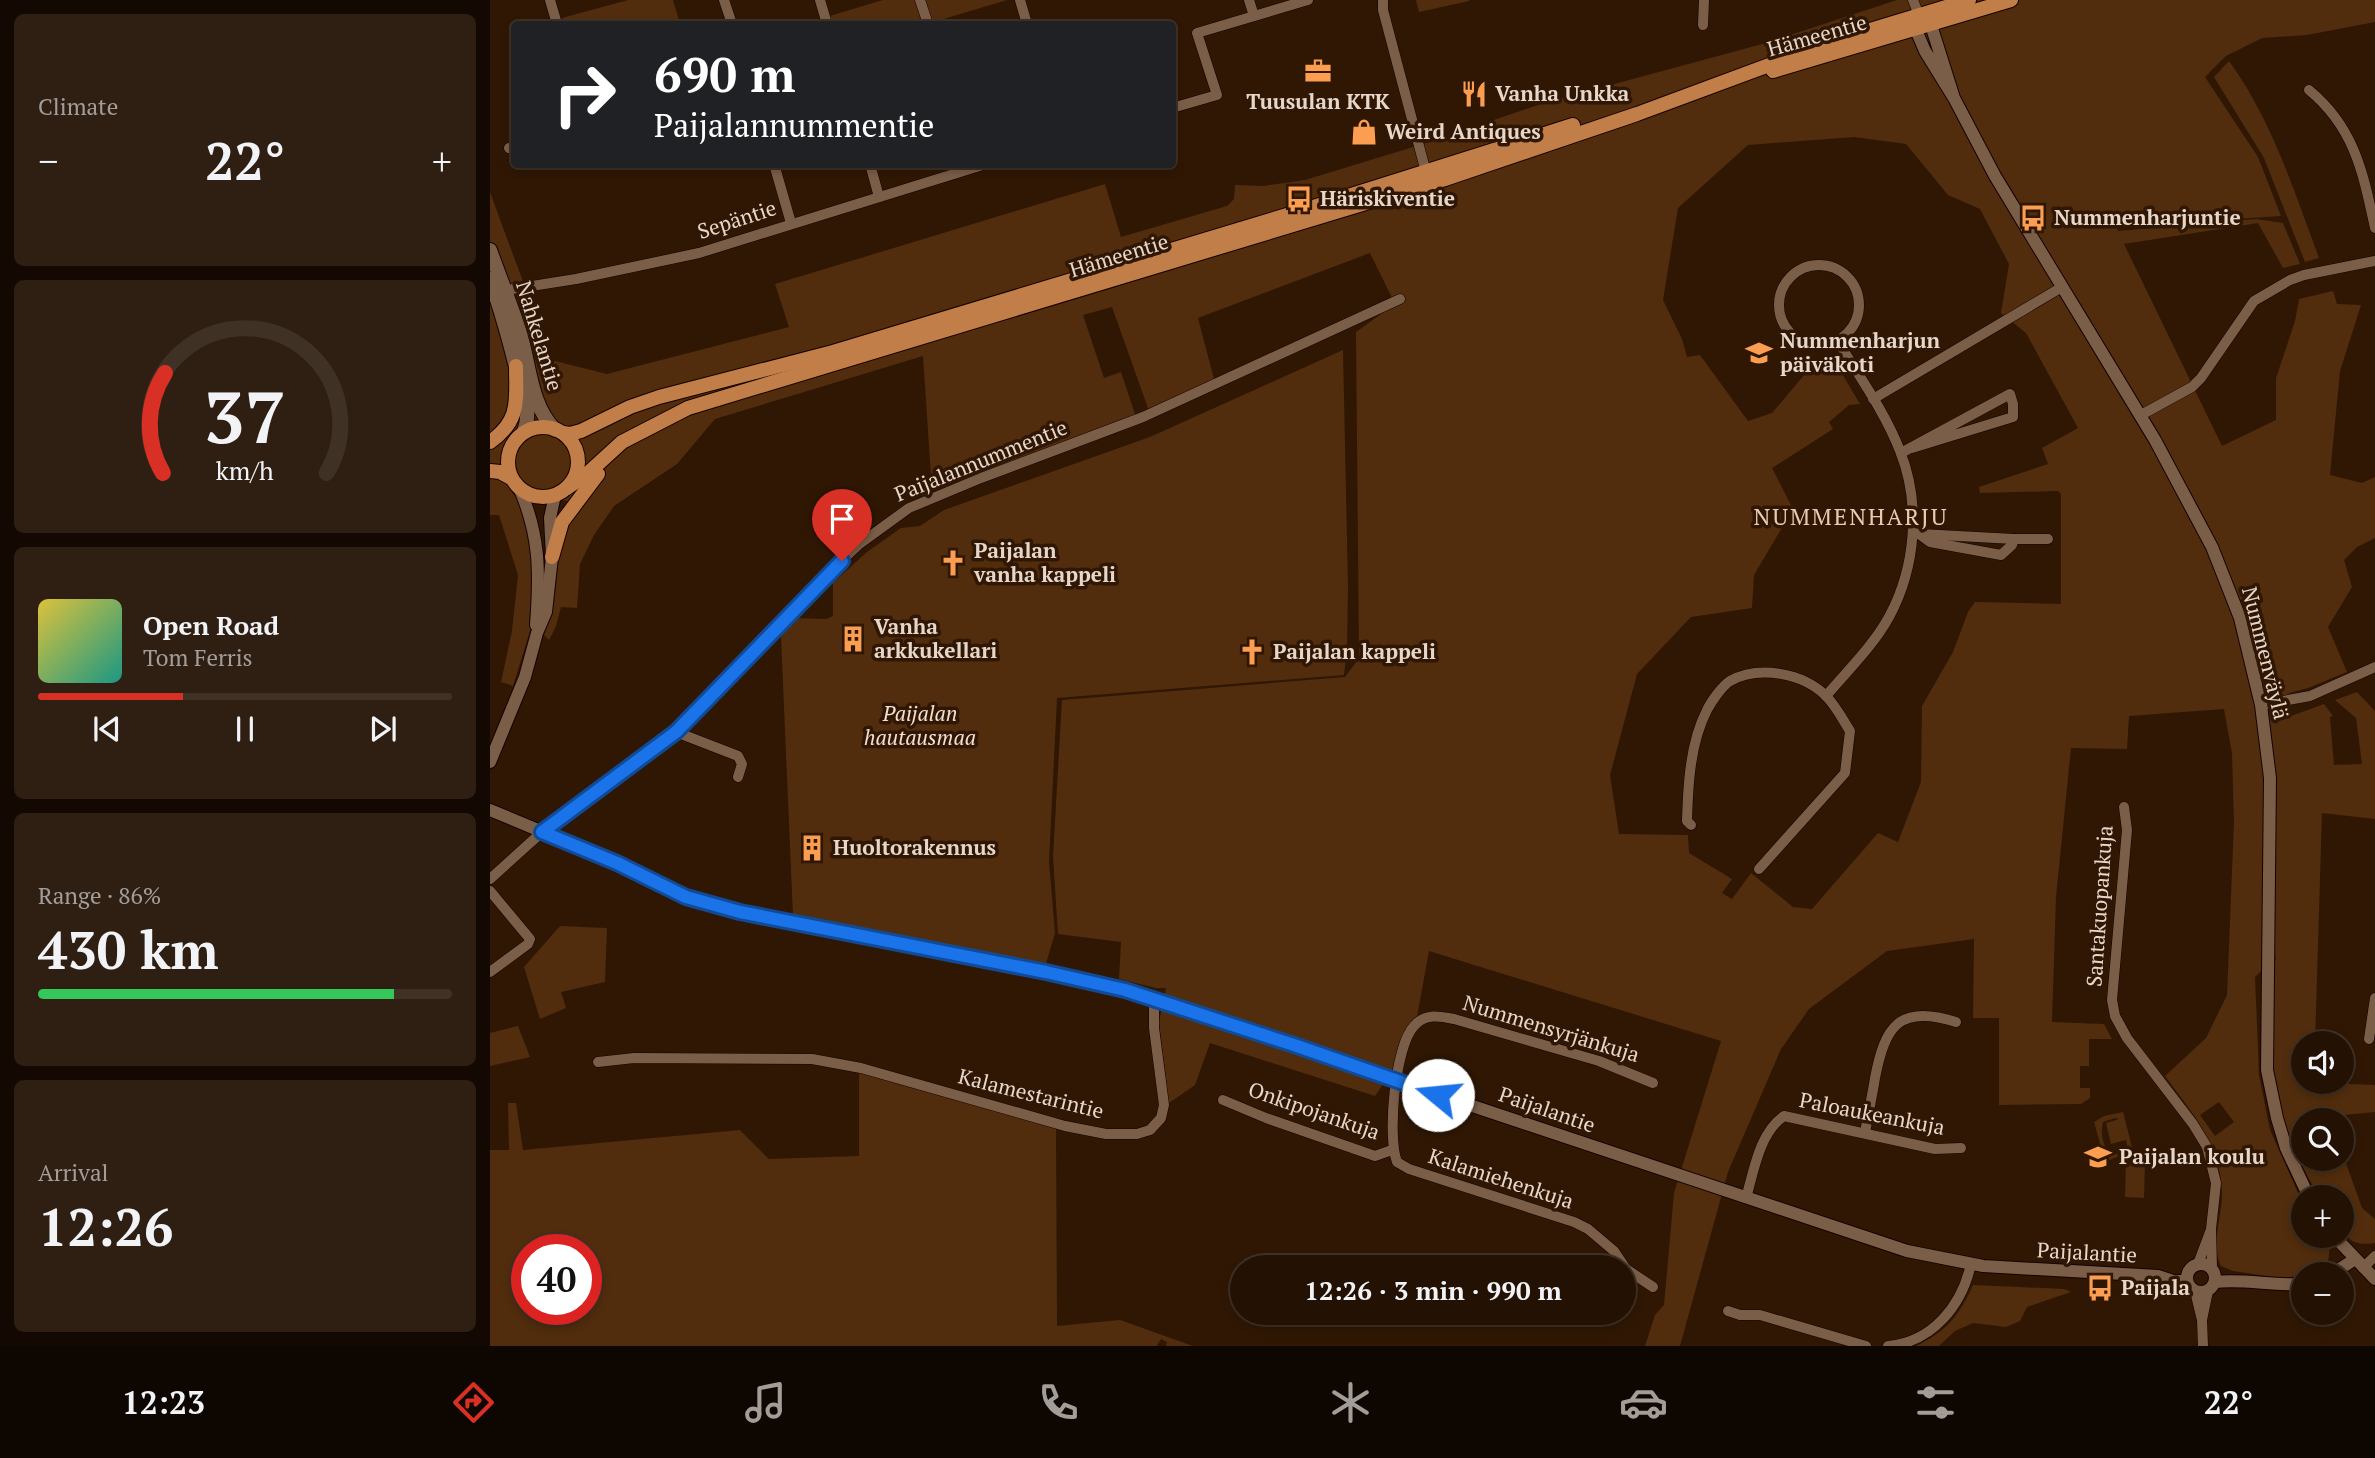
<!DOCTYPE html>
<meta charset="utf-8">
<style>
body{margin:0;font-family:"PT Serif",serif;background:#2f1f12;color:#f1f3f6;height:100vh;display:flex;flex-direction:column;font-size:26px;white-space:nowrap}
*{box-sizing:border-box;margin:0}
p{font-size:23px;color:#a39d9a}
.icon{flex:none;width:38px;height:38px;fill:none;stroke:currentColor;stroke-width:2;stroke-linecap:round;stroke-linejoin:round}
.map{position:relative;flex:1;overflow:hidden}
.side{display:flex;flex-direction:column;gap:14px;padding:14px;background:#130902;width:490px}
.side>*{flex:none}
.top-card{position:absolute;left:21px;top:21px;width:665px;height:147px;border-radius:7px;box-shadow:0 4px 10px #0003,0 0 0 2px #403125;background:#202124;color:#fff;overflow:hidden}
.controls{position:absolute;left:1801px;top:1031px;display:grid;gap:14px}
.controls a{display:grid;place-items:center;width:63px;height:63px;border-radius:50%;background:#231103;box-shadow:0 4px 10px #0003,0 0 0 2px #403125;font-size:35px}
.speed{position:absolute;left:21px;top:1234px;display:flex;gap:14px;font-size:35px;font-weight:700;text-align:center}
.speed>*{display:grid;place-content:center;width:91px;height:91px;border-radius:50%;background:#231103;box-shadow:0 4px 10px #0003,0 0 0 2px #403125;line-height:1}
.speed .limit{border:10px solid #d22;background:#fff;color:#111}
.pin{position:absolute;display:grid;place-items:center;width:60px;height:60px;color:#fff;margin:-72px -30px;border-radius:50% 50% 50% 0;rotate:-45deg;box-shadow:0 0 7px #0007}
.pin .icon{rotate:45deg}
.me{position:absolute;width:77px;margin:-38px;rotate:287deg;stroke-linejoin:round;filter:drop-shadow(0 0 5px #0008)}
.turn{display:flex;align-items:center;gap:24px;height:147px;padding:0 28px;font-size:32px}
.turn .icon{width:91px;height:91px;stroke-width:2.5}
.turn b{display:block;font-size:49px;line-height:60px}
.big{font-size:52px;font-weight:700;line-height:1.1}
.side .widget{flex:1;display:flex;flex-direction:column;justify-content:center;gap:10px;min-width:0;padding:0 24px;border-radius:10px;background:#2f1f12}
.side .dial{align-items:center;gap:0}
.dial svg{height:182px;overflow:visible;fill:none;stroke:#403125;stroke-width:7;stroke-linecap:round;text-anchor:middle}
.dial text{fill:#f1f3f6;stroke:none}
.song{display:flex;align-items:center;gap:21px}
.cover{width:84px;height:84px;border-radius:10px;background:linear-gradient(135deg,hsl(50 70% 55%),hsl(170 70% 35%))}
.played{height:7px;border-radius:4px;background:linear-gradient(90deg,#d93025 35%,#403125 35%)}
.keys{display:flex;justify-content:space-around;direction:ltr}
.heat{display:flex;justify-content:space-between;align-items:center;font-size:38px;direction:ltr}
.charge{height:10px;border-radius:5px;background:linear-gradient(90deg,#34c759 86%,#403125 0)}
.trip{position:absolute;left:740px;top:1255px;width:406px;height:70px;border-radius:35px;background:#231103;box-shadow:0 4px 10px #0003,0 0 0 2px #403125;font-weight:700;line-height:70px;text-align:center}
.dock{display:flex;height:112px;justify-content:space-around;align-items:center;background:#0e0701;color:#a39d9a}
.dock .icon{width:49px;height:49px}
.dock .active{color:#d93025}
.dock b{font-size:32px;color:#f1f3f6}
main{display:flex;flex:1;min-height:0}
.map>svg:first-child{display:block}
.green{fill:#512d0d;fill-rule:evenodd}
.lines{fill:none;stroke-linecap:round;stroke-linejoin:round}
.minor-casing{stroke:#160200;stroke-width:11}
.tertiary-casing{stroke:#160200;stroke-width:14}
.secondary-casing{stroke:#160200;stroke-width:16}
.primary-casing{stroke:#160200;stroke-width:16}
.minor{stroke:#7b5e48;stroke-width:10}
.tertiary{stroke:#7b5e48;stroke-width:12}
.secondary{stroke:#7b5e48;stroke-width:14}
.primary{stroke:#c17e49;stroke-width:14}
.route-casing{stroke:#114b97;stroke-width:18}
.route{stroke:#1a73e8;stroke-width:12}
.labels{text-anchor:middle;stroke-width:7;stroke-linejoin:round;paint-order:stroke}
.street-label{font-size:21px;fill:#e7d6ca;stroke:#2f1704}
.poi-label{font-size:21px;font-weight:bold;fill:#e7d6ca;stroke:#2f1704;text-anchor:start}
.park-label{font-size:21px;font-style:italic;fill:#f5dfd0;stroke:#2f1704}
.neighbourhood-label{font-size:23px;letter-spacing:2px;fill:#ebcab2;stroke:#2f1704}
</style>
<main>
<section class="side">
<div class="widget"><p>Climate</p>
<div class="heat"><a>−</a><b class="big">22°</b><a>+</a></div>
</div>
<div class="widget dial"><svg viewBox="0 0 100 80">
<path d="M14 69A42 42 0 1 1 86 69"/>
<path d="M14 69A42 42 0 0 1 15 25" stroke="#d93025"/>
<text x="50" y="56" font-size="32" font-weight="700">37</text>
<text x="50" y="72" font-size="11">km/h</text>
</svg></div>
<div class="widget">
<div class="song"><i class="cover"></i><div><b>Open Road</b><p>Tom Ferris</p></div></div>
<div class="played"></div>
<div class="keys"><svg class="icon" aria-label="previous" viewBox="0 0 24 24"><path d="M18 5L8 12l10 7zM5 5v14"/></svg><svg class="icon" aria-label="pause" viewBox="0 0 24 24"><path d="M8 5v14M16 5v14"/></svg><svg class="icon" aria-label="next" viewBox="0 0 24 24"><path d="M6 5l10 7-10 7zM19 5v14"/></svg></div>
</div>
<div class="widget"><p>Range · 86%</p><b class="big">430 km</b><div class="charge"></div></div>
<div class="widget"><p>Arrival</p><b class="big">12:26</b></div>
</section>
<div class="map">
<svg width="1885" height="1346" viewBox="0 0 1885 1346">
<rect width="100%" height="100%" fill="#2f1704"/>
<!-- green -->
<g class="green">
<polygon points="138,0 183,0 190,24 74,24 72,18"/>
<polygon points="393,0 517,0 437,24 313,24"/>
<polygon points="926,0 979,0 979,1 929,12"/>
<path d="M1407 0H1885V22L1817 35 1772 38 1736 56 1715 77 1768 157 1791 216 1626 227 1628 231 1766 219 1793 223 1810 264 1793 268 1768 223 1634 244 1732 446 1786 420V378L1805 321 1809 299 1843 291 1847 304 1871 305 1850 371 1840 475 1872 483 1885 477V538L1867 547 1854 560 1862 587 1838 627 1857 672 1818 688 1799 693 1801 716 1834 704 1843 716 1840 717 1844 765 1872 764 1866 718 1845 700 1867 692 1885 711V819L1832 813 1825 1043H1813V1082L1885 1085V1112L1854 1115 1852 1152 1872 1208 1885 1219V1243C1849 1249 1852 1223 1852 1197H1830C1813 1170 1797 1139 1790 1108 1779 1061 1777 1004 1786 956L1765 977 1769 1075 1780 1130 1813 1204V1236H1834L1840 1246 1838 1262 1797 1279 1743 1271 1731 1266C1720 1245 1733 1214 1732 1191 1730 1143 1702 1113 1675 1076L1716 1038 1737 995 1744 822 1742 753 1734 709 1639 716 1637 749 1581 748 1566 897 1562 1022 1614 1024 1622 1039H1599V1066H1590V1088H1600V1098L1591 1104 1509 1105V1018H1483L1484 939 1397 951 1319 1009 1291 1049 1238 1172 1190 1346H1155L1165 1315 1174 1305 1184 1193 1231 1041 939 951 927 1017 908 1062 885 1096 720 1043 705 1085 679 1103 669 1022 676 988H666L629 979 631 942 568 934 563 856 572 700 855 677 869 658 866 332 905 304 880 253 708 318 725 383 659 411 622 307 593 315 614 378 631 372 646 417 442 491 433 356 225 419 187 464 124 506 104 535 90 564 87 608 71 607 66 626 59 640 54 635 64 602 71 539 89 503 21 491 29 502 41 530 44 603 40 631 23 686 11 682 22 631 28 575 9 515H0V192C20 248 42 303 61 360L117 374 299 327 285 284 615 184 631 237 737 206 744 199 745 185 773 186 815 180 933 144 1054 103 1276 43ZM1364 137 1416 144 1458 195 1490 209 1519 264 1511 313 1536 333 1588 428 1552 448 1558 464 1489 487 1490 493 1568 491 1571 494V604L1485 602 1478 612 1463 652 1432 706 1431 782 1408 842 1388 833 1322 909 1303 907 1261 873 1242 899 1232 893 1242 879 1199 853 1198 835 1129 834 1120 775 1147 674 1201 617 1262 608 1264 575 1303 509 1282 468 1343 429 1339 422 1359 405 1370 404 1348 367 1326 361 1282 413 1258 421 1210 355 1197 357 1192 339 1173 300 1188 208 1258 145ZM1729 1102 1744 1122 1725 1136 1710 1115ZM1813 1120H1852V1158H1813Z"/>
<path d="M1739 61C1782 120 1804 191 1829 258L1815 262 1774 158 1724 77Z"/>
<polygon points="853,350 858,588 857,649 854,675 567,698 559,862 565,933 555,967 303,916 291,637 304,618 336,619 343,616 343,583 377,552 411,528 430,526 454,510 660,437"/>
<polygon points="70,926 117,928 115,982 71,992 76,1008 50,1019 34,967"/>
<polygon points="28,1026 40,1057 0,1066 0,1033"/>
<path d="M369 1070 566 1125 567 1326 630 1320 703 1346H676L677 1342 671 1339 667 1346H0V1150H19L18 1103H26L33 1150 250 1130 279 1159 369 1156ZM37 1250H96V1309H37Z"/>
<path d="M1633 1112 1642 1147 1640 1151 1615 1162 1604 1122 1614 1116ZM1625 1118 1629 1119 1616 1123 1621 1144 1636 1140 1637 1145 1634 1150 1620 1154C1613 1147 1610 1132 1613 1122Z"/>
<polygon points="1636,1160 1655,1161 1654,1198 1635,1197"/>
<path d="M1483 1285 1574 1289 1581 1292 1537 1307 1530 1321 1516 1327 1483 1323 1465 1331 1449 1346H1426C1457 1331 1469 1316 1483 1285Z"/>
</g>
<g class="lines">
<!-- minor casing -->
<g class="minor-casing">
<g id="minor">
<polyline points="60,0 67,24"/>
<polyline points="234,0 242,24"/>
<polyline points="330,0 337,24"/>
<polyline points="430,0 438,24"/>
<polyline points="530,0 537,24"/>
<polyline points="759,0 764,16"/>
<polyline points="893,0 893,10 937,176"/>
<polyline points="1423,0 1429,15"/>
<polyline points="1213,25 1214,0"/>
<path d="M1819 90C1865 128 1873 173 1885 228"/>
<polyline points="682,108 727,95 707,33 818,0"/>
<polyline points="19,148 24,147"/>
<polyline points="284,164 301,223"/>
<polyline points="380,164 389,197"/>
<circle cx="1329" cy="305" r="40"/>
<polyline points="10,291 86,279 209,253 496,164"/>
<polyline points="1383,399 1572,287"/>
<polyline points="1651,415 1702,387 1711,378 1764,301 1800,280 1814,275 1885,261"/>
<polyline points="1411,453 1520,394 1523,404 1523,417 1422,448"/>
<polyline points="1423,534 1429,534 1440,542 1511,555 1522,545 1524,539 1558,539"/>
<polyline points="1431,534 1524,539"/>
<path d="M1336 696C1358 670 1383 646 1399 617 1426 567 1431 504 1410 451 1395 412 1369 376 1347 340"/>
<polyline points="1771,705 1820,696 1885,667"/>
<polyline points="186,732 248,756 252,764 248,777"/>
<polyline points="1634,807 1637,830 1622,1000 1625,1016 1637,1038 1703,1124 1717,1147 1726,1183 1721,1229 1722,1268"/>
<path d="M1201 825 1197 821C1198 785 1200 743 1217 710 1221 702 1232 686 1240 681 1269 665 1313 673 1336 696 1346 706 1353 720 1360 731L1355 773 1269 869"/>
<polyline points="0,879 52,832 186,732 335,576 368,545 419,508 491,478 653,417 910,299"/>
<polyline points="0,891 40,939 38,944 0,972"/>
<polyline points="1879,1039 1885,998"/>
<polyline points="108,1062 144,1058 322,1059 371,1068 575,1126 616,1134 647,1134 660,1130 671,1118 674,1105 664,1028 664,1008 668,1001"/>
<path d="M1163 1083 1109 1061 964 1019C950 1016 935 1013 924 1026 905 1046 897 1136 907 1162L919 1169 1084 1222 1098 1229 1124 1251 1136 1269 1163 1287"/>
<polyline points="733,1100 776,1118 885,1156 902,1150"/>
<path d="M1375 1133C1378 1115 1382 1097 1385 1078 1395 1026 1409 1004 1466 1022"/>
<path d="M1256 1198C1264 1170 1270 1132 1294 1116L1445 1149 1471 1148"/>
<polyline points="1708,1264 1720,1232"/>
<polyline points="1873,1268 1885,1256"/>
<polyline points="1705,1291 1712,1320 1713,1346"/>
<polyline points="1238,1311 1250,1315 1270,1315 1376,1346"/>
<polyline points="1712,1320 1718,1291"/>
<path d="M1398 1346C1443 1342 1472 1305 1481 1264"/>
</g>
</g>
<!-- tertiary casing -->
<g class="tertiary-casing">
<g id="tertiary">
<polyline points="1464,98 1441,25 1429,15 1426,30 1435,51 1464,98 1505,176 1665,440 1722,547 1750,618 1771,705 1780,778 1777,1070 1787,1118 1796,1148 1819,1197"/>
<path d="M28 485C50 534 50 571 46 625"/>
<polyline points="0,762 35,677 47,633 56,612 62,557 60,518 65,495"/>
<polyline points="0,810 127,863 196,897 250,912 556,972 635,990 1417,1251 1493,1266 1668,1276 1683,1281 1697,1281"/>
<polyline points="1844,1236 1885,1279"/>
<circle cx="1711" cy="1278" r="14"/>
<polyline points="1842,1274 1865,1259"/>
<path d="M1725 1282C1755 1279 1784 1286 1813 1284"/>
</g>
</g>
<!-- secondary casing -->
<g class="secondary-casing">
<g id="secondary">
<path d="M0 250C10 278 21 305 30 333 40 366 40 404 65 430"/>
<path d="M0 279C10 307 18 335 25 363 32 386 43 407 34 432"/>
</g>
</g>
<!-- primary casing -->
<g class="primary-casing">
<g id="primary">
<polyline points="1283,71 1521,0"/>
<circle cx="53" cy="462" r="35"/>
<polyline points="73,433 80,434 91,431 140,407 169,397 343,352 817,209 1083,125"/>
<path d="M0 442C31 420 26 400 26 366"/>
<polyline points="0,471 10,472 21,478"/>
<polyline points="77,488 97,474 132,442 198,408 955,179 1147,114 1344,41 1479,0"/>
<polyline points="62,557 72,522 108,474"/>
</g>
</g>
<!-- minor -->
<use href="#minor" class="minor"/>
<!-- tertiary -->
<use href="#tertiary" class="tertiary"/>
<!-- secondary -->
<use href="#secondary" class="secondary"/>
<!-- primary -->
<use href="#primary" class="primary"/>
</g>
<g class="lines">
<!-- route casing -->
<g class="route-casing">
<polyline id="route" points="352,561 186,732 52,832 127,863 196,897 250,912 556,972 635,990 804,1045 948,1095"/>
</g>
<!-- route -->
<use href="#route" class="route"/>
</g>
<!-- icons -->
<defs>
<g id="office-bare" transform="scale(2.1)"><path d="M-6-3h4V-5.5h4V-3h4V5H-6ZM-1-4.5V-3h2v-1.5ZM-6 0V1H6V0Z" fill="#fc9e52" stroke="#2f1704" stroke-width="2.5" paint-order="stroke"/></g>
<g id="restaurant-bare" transform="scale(2.1)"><path d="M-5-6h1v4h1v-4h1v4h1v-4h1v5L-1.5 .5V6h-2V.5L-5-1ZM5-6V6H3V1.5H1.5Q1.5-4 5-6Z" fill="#fc9e52" stroke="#2f1704" stroke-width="2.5" paint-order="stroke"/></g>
<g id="shop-bare" transform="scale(2.1)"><path d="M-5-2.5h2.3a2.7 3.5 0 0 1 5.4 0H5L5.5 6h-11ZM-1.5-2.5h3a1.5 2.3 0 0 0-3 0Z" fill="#fc9e52" stroke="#2f1704" stroke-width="2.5" paint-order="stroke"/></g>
<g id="bus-bare" transform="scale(2.1)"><path d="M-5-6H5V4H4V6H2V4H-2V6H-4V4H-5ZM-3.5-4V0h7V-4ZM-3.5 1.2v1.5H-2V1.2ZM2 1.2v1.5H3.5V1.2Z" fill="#fc9e52" stroke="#2f1704" stroke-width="2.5" paint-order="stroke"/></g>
<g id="school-bare" transform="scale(2.1)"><path d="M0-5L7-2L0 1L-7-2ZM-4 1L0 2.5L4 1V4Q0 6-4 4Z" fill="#fc9e52" stroke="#2f1704" stroke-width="2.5" paint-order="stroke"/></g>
<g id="church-bare" transform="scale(2.1)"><path d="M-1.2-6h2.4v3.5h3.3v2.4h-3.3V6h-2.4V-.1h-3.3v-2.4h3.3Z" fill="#fc9e52" stroke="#2f1704" stroke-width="2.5" paint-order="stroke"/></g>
<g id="building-bare" transform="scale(2.1)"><path d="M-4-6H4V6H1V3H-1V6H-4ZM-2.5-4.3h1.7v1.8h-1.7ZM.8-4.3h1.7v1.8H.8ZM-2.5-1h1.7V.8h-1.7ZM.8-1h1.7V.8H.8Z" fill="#fc9e52" stroke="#2f1704" stroke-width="2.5" paint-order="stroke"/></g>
</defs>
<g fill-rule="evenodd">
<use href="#office-bare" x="828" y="71"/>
<use href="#restaurant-bare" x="984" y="94"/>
<use href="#shop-bare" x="874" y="132"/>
<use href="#bus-bare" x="809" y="199"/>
<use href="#bus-bare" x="1543" y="218"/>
<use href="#school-bare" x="1269" y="353"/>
<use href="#church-bare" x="463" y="563"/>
<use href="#building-bare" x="363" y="639"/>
<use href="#church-bare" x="762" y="652"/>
<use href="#building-bare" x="322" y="848"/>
<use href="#school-bare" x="1608" y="1157"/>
<use href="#bus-bare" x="1610" y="1288"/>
</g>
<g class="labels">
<!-- street labels -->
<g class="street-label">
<text transform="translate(1327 36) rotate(-16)" y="7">Hämeentie</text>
<text transform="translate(247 220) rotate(-18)" y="7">Sepäntie</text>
<text transform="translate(629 256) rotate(-17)" y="7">Hämeentie</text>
<text transform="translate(49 336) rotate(73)" y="7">Nahkelantie</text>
<text transform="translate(491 461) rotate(-22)" y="7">Paijalannummentie</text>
<text transform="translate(1775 653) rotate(76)" y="7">Nummenväylä</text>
<text transform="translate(1610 906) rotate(-86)" y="7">Santakuopankuja</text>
<text transform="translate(1061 1029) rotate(17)" y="7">Nummensyrjänkuja</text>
<text transform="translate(541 1094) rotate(14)" y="7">Kalamestarintie</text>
<text transform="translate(1057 1110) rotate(19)" y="7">Paijalantie</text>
<text transform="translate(824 1111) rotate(19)" y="7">Onkipojankuja</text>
<text transform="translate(1382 1114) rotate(11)" y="7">Paloaukeankuja</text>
<text transform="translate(1011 1179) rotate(18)" y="7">Kalamiehenkuja</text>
<text transform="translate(1597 1253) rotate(3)" y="7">Paijalantie</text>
</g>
<!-- poi labels -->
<g class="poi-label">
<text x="1005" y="101">Vanha Unkka</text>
<text x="828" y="109" text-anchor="middle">Tuusulan KTK</text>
<text x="895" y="139">Weird Antiques</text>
<text x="830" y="206">Häriskiventie</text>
<text x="1564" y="225">Nummenharjuntie</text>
<text x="1290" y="348">Nummenharjun<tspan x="1290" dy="24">päiväkoti</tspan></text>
<text x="484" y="558">Paijalan<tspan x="484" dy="24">vanha kappeli</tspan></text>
<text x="384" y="634">Vanha<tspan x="384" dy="24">arkkukellari</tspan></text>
<text x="783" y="659">Paijalan kappeli</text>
<text x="343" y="855">Huoltorakennus</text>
<text x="1629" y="1164">Paijalan koulu</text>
<text x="1631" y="1295">Paijala</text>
</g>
<!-- park labels -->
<g class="park-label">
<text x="430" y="721">Paijalan<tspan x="430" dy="24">hautausmaa</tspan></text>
</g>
<!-- neighbourhood labels -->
<g class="neighbourhood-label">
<text x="1361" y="525">NUMMENHARJU</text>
</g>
</g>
</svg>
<div class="controls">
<a><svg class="icon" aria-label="sound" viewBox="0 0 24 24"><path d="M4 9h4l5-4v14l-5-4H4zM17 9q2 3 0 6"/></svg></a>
<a><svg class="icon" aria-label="search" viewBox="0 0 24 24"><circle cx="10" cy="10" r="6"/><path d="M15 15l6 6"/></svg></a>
<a>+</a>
<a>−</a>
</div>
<div class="speed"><div class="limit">40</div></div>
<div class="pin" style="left:352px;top:561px;background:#d93025"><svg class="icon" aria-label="arrive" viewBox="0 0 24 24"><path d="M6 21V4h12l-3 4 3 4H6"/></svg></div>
<svg class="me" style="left:948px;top:1095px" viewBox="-20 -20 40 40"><circle r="19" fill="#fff"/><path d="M0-13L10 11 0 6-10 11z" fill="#1a73e8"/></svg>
<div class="trip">12:26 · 3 min · 990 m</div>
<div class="top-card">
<div class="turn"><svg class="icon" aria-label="right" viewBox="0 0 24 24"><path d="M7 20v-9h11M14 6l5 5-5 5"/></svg><div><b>690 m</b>Paijalannummentie</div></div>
</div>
</div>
</main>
<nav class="dock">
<b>12:23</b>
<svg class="icon active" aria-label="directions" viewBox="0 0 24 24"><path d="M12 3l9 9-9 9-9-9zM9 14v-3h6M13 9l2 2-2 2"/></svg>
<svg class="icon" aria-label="music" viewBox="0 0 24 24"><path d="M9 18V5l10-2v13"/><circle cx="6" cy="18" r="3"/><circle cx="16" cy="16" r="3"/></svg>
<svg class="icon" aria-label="phone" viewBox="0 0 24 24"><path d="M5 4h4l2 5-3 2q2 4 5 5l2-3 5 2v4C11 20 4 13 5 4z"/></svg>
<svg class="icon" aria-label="climate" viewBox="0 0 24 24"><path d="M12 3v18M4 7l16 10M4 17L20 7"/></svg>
<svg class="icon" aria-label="car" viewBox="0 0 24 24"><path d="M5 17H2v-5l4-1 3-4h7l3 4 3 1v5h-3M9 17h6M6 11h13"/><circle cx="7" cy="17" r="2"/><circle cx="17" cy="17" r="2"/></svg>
<svg class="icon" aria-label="filters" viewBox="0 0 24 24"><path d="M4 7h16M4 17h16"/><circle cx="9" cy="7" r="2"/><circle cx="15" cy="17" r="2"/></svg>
<b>22°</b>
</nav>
